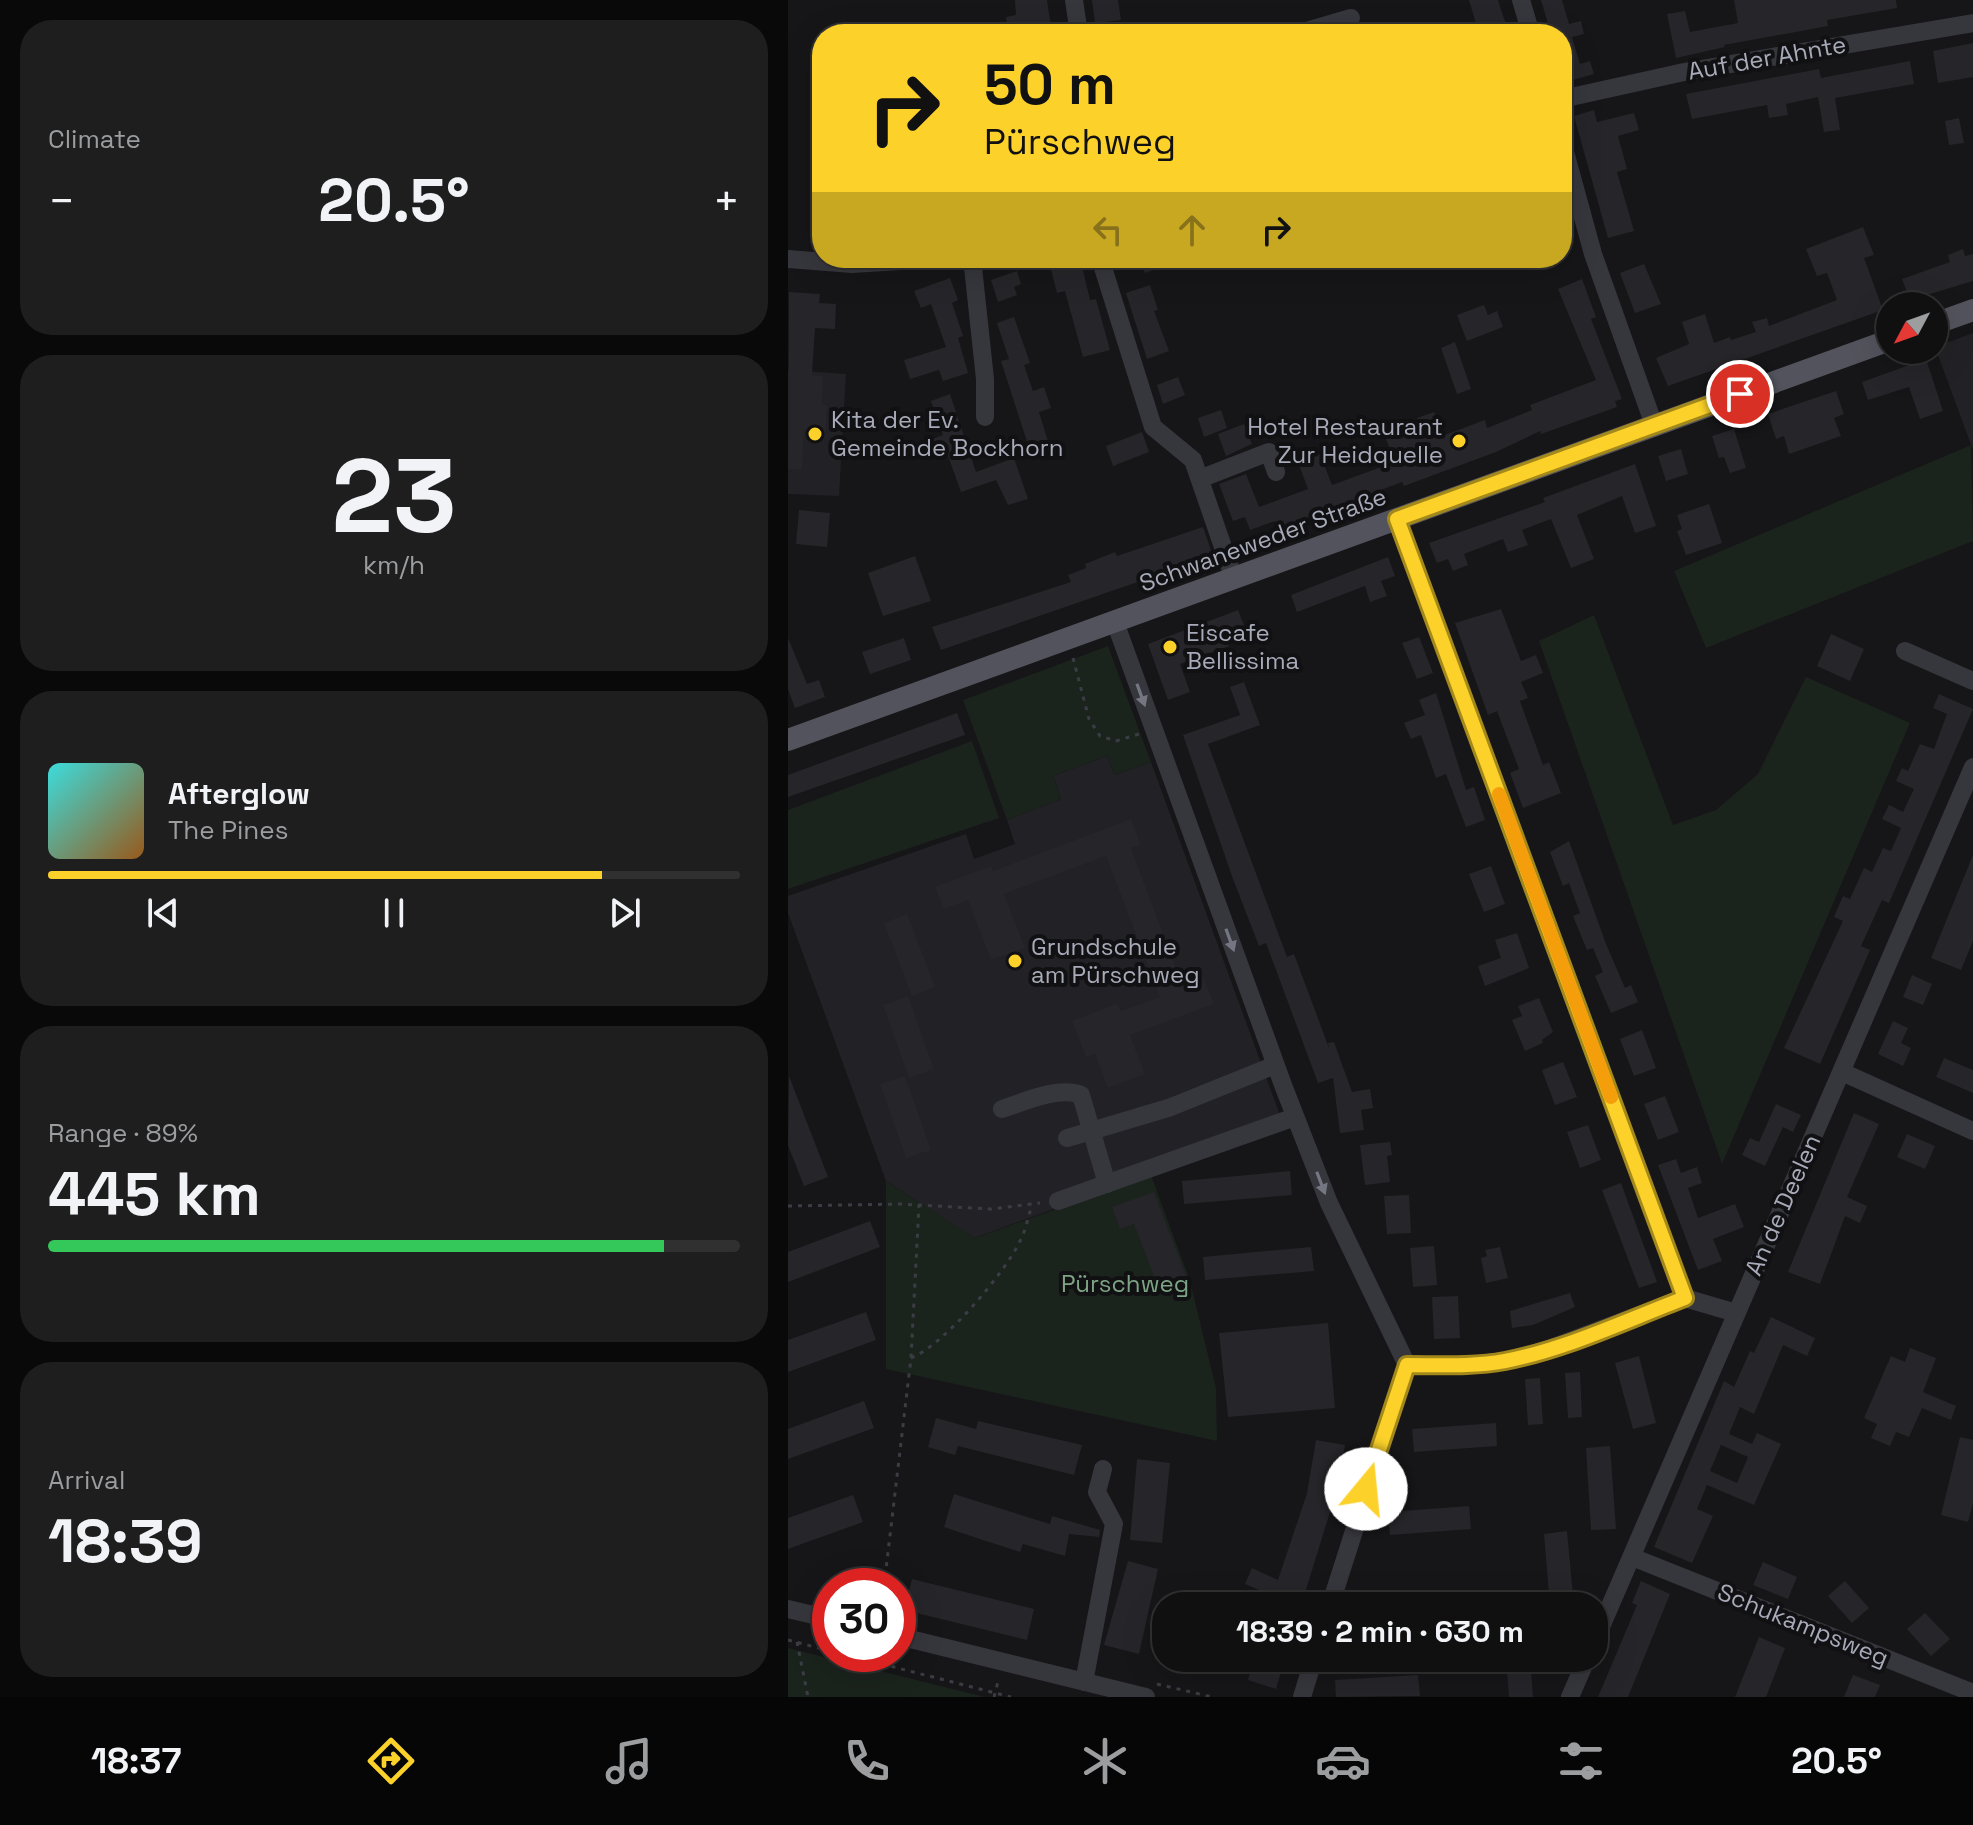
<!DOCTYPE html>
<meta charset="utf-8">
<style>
body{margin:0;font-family:"Space Grotesk",sans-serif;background:#1e1e1f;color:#f1f3f6;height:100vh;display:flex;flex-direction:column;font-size:30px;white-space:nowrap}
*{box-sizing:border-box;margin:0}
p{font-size:26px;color:#9c9d9f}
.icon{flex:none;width:44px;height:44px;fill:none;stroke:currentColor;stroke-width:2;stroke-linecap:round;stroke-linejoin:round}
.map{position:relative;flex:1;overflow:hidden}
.panel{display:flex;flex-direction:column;gap:20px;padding:20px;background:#090909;width:788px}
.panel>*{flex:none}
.banner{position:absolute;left:24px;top:24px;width:760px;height:244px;border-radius:32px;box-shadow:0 8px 32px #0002,0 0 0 2px #303031;background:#fbd12a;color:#111;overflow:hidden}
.needle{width:52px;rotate:229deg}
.buttons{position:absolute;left:1088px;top:292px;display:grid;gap:16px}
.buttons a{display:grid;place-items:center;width:72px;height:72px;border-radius:50%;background:#101011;box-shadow:0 8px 32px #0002,0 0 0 2px #303031;font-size:40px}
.speed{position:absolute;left:24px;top:1568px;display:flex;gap:16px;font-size:40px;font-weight:700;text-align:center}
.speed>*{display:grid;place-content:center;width:104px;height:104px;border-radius:50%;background:#101011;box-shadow:0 8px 32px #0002,0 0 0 2px #303031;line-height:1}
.speed .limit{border:12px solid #d22;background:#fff;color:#111}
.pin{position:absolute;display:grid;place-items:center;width:68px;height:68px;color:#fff;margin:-34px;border:4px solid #fff;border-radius:50%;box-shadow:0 2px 8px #0007}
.me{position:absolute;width:88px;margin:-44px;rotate:17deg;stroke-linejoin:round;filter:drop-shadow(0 0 6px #0008)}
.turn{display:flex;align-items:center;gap:28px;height:168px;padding:0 40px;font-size:36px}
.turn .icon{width:104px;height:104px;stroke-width:2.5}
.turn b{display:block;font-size:56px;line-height:68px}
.lanes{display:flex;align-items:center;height:76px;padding:0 40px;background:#0003;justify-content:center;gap:40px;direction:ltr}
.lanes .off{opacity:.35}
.big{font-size:60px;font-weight:600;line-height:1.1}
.panel .tile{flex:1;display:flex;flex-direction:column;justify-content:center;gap:12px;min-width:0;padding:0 28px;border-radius:32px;background:#1e1e1f}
.panel .dial{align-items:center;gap:0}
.dial b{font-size:104px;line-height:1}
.song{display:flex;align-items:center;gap:24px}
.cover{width:96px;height:96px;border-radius:12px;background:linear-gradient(135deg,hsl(180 70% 55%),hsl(30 70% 35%))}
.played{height:8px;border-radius:4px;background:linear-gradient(90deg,#fbd12a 80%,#303031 80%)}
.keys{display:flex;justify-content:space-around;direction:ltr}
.heat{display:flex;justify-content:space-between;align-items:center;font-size:44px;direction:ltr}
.charge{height:12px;border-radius:6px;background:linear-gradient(90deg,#34c759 89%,#303031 0)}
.trip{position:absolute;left:364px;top:1592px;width:456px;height:80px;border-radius:32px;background:#101011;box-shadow:0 8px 32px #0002,0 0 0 2px #303031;font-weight:600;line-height:80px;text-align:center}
.tab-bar{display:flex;height:128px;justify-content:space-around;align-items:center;background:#060607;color:#9c9d9f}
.tab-bar .icon{width:56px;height:56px}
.tab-bar .current{color:#fbd12a}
.tab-bar b{font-size:36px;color:#f1f3f6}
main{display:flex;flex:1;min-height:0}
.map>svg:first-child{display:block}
.built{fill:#222125}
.green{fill:#1b231d}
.building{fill:#262529;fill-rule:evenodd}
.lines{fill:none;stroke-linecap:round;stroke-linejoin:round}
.path{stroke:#3c3d44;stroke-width:3;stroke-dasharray:4 6;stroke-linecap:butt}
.minor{stroke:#36363d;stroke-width:18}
.major{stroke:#52535c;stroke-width:22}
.oneway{fill:#747681}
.route-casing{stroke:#a3881b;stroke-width:20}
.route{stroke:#fbd12a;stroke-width:14}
.slow{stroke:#f59e0b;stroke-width:14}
.poi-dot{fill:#fbd12a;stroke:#111012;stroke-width:3}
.labels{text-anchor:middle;stroke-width:8;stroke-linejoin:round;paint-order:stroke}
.street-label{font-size:24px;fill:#a7aab8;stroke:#111012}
.poi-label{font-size:24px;fill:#a7aab8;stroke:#111012;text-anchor:start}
.park-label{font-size:24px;fill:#7da484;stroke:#111012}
</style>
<main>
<section class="panel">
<div class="tile"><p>Climate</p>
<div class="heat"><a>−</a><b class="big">20.5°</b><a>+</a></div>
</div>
<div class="tile dial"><b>23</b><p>km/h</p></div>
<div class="tile">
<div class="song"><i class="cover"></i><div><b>Afterglow</b><p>The Pines</p></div></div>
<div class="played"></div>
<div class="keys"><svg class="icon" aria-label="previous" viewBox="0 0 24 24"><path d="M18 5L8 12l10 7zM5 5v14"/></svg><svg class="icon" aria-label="pause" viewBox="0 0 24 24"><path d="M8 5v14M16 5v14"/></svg><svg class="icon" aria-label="next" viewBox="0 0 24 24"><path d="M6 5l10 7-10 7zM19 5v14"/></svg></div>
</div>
<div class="tile"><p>Range · 89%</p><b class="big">445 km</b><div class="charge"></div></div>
<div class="tile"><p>Arrival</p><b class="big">18:39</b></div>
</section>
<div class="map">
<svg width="1185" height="1697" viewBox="0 0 1185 1697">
<rect width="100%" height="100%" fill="#161517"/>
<!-- built -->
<g class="built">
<polygon points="1185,333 1185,450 1147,347"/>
<polygon points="0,370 58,374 51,496 0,494"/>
<polygon points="319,756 327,775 363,762 496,1126 186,1238 98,1181 0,913 0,896 178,834 186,859 227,844 219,820 273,799 265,776"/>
</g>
<!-- green -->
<g class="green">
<polygon points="1183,445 1185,541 918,648 886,571"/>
<polygon points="806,615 885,825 928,810 970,774 1018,677 1122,723 934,1164 751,641"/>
<polygon points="320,646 363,762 327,775 319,756 265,776 273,799 219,820 175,700"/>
<polygon points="184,741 211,818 0,889 0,810"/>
<polygon points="363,1175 402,1281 428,1388 429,1441 98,1369 98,1181 187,1238"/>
<polygon points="0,1648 197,1697 0,1697"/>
</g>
<!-- building -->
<g class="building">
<polygon points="227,0 259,0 264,34 237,34 237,30 220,32 218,17 228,15"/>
<polygon points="304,0 330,0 333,20 307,23"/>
<polygon points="681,0 710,0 721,34 691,34"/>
<polygon points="753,0 774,0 781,24 793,21 796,34 784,37 792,64 802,61 806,74 778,82 774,34 763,34"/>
<polygon points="946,0 1108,0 1109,8 1039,20 1040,26 936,45 937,47 888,58 879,14 897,11 902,32 950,23"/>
<polygon points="1185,43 1185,77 1150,83 1145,51"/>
<polygon points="1122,61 1126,84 1047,98 1052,130 1036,132 1030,97 998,104 1000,115 981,118 979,105 904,119 898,94 1031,69 1033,78"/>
<polygon points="806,110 809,122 846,113 851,130 830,136 839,169 829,172 846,231 820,238 786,116"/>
<polygon points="1171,118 1176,143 1161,145 1157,121"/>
<polygon points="1075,227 1086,255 1076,258 1095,310 880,386 868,358 901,344 894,322 917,314 926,343 942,337 943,340 968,332 964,322 979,318 981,326 1049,300 1039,273 1029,276 1018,249"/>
<polygon points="1175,249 1177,256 1185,254 1185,281 1122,300 1114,279 1162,262 1160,255"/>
<polygon points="351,258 392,258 393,259 357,273"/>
<polygon points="293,262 302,300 308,299 322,350 295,357 277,291 269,293 263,269"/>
<polygon points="856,264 873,304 847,313 832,273"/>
<polygon points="229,271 233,284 226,287 229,295 210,302 203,280"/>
<polygon points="162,278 170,300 164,303 175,336 170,338 180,373 155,381 151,370 122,379 116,360 158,347 143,304 133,308 126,291"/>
<polygon points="794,279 808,317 803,319 834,399 827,401 829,407 753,434 752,431 708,452 616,486 614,482 490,529 487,521 462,530 457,517 445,521 431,484 458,474 471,507 520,489 510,462 532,454 544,485 607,462 596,434 630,421 629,418 646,412 654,436 697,420 699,428 744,410 742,405 808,380 770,289"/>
<polygon points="362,285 370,310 366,311 381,351 359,359 338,293"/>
<polygon points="1,292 32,294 31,303 48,304 47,329 27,328 24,375 35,376 34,405 39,405 38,431 16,430 14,470 0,469"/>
<polygon points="696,305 700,315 709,311 715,327 679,341 669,315"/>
<polygon points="226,317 242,363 236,365 245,391 256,387 263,408 251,412 262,448 243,454 213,361 221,359 209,323"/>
<polygon points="667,342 683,389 669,394 653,348"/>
<polygon points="1138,359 1155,411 1132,419 1121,387 1080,400 1074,382"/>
<polygon points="390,377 397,395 375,404 369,385"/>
<polygon points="1048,391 1056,414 1046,418 1053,436 1001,454 996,436 988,439 980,414"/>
<polygon points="162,394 188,472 226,458 240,499 220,505 208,480 173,492 159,453 143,459 137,442 155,435 143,401"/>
<polygon points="433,410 439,428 416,437 410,418"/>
<polygon points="456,424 464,444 438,456 430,434"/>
<polygon points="946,429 958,468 942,473 936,457 931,458 924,436"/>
<polygon points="354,432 361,452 325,466 318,446"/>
<polygon points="893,449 900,474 878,481 870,456"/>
<polygon points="847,464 868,526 847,533 834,496 789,515 806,559 783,568 763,519 734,530 740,545 720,552 715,539 676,554 680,565 665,571 660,559 649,563 641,543 757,502 755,498"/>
<polygon points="921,504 934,543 898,555 889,531 894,529 889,515"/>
<polygon points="11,510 42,513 39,547 8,544"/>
<polygon points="415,527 425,556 153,650 144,627 283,582 280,575 298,568 297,564 327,552 329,556"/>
<polygon points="127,556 143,601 95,616 80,573"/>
<polygon points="600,557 607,576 593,581 599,596 582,602 577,586 509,612 503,595"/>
<polygon points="713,609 733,661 748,655 755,673 733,682 740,698 732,701 755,765 761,762 773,793 735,808 722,773 731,769 709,711 700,715 667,623"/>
<polygon points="450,610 459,633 439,640 441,646 392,664 402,692 380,700 360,644"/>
<polygon points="1043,634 1076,649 1062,681 1029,666"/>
<polygon points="631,637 645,673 629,679 614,643"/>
<polygon points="0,638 19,684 31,680 37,697 7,708 0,689"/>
<polygon points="116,638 123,660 82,674 74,652"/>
<polygon points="456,682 472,725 420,744 499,957 506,954 541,1048 540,1043 546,1042 564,1092 582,1089 585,1108 573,1110 576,1130 552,1133 545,1078 530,1083 478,943 471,946 445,879 395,735 452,715 442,687"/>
<polygon points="648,693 678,790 686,787 697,820 678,827 658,774 648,778 633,735 623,739 616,723 637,715 631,700"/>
<polygon points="1151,694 1185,709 1101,903 1094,900 1073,946 1082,950 1032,1064 996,1048 1055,921 1046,917 1055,896 1062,899 1076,868 1084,872 1095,848 1103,851 1113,828 1094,819 1101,805 1115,812 1126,789 1108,781 1114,768 1120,771 1132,744 1146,749 1159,714 1145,708"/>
<polygon points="169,713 177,735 0,797 0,775"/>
<polygon points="343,819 353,845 343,848 395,987 416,979 426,1004 342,1035 357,1074 320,1088 307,1054 298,1057 284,1021 330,1003 333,1011 372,997 318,856 216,894 237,948 203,960 180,900 156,909 147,887 203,866 205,871"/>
<polygon points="781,841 818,944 837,988 843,985 850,1002 823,1013 807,976 815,972 805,948 799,950 785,916 792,913 781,883 775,886 762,852"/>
<polygon points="1185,855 1185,941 1173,970 1143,958"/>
<polygon points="703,866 717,904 696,912 681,874"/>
<polygon points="119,914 147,987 124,996 96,923"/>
<polygon points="729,933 741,968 697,986 690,966 713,958 707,940"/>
<polygon points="1124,975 1144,984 1135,1005 1115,997"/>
<polygon points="120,996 146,1069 121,1078 95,1005"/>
<polygon points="751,998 765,1032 754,1040 755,1043 737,1051 724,1020 734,1016 730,1006"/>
<polygon points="1105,1021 1120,1028 1113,1043 1123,1048 1115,1066 1090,1054"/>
<polygon points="854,1030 868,1068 846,1076 832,1039"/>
<polygon points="1156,1058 1185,1070 1185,1093 1148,1077"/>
<polygon points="775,1062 789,1097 767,1105 754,1070"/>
<polygon points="1,1076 40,1177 16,1186 0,1145"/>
<polygon points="117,1076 143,1150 118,1158 92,1084"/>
<polygon points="877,1096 891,1132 870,1140 856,1104"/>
<polygon points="988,1104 1013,1115 1005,1132 995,1127 977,1166 954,1155 962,1138 971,1142"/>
<polygon points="1066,1113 1091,1124 1059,1197 1079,1206 1072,1223 1057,1216 1032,1284 1000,1272"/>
<polygon points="800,1125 813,1160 792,1168 779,1132"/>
<polygon points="1119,1134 1147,1146 1137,1169 1109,1157"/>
<polygon points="602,1142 604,1155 599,1156 602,1182 577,1185 572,1145"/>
<polygon points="888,1159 893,1173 909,1167 914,1183 900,1188 910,1218 947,1204 956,1227 925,1239 934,1261 910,1270 870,1165"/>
<polygon points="502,1171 504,1195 396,1204 394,1181"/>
<polygon points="833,1183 869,1282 851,1288 814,1190"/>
<polygon points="366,1192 399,1279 371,1289 346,1224 332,1229 324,1207"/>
<polygon points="621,1195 623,1233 599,1234 596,1196"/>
<polygon points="82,1221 92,1247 0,1282 0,1252"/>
<polygon points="646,1246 649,1285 625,1287 622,1248"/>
<polygon points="523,1247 526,1271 417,1280 415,1257"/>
<polygon points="712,1247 720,1278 698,1283 693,1258 699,1256 697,1250"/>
<polygon points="782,1293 787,1307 745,1325 724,1328 722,1311"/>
<polygon points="670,1296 672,1338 646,1339 644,1297"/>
<polygon points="78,1312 88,1340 0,1372 0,1340"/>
<path d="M983 1317 1027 1338 1019 1356 995 1345 966 1414 952 1407 941 1434 964 1444 969 1433 993 1444 966 1505 919 1485 909 1509 925 1516 904 1563 866 1547 936 1381 946 1387 962 1351 966 1353ZM933 1445 960 1457 949 1483 922 1471Z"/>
<polygon points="540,1323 547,1408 440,1417 431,1333"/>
<polygon points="1122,1348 1148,1358 1135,1392 1168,1406 1163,1420 1134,1408 1121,1437 1108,1432 1102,1446 1083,1438 1089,1424 1076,1418 1103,1356 1117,1362"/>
<polygon points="851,1356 868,1423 845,1429 827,1363"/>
<polygon points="792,1372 794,1417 780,1418 777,1373"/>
<polygon points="752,1378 755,1424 740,1425 737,1379"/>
<polygon points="76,1401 86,1428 0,1459 0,1429"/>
<polygon points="148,1418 188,1429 190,1421 294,1445 286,1475 170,1446 167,1455 140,1447"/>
<polygon points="708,1423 709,1446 626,1452 624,1429"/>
<polygon points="1172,1437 1185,1440 1185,1503 1180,1522 1153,1515"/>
<polygon points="528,1440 557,1445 550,1486 513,1606 482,1606 485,1596 457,1584 464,1568 490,1580 519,1493"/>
<polygon points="822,1446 828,1529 803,1530 798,1448"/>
<polygon points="349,1459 382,1463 374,1543 342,1540"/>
<polygon points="166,1494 262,1524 264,1516 312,1530 311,1537 281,1534 277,1556 235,1544 232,1552 201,1542 156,1527"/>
<polygon points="65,1495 75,1522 0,1549 0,1518"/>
<polygon points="681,1506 683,1529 602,1535 600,1512"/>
<polygon points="779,1531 786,1606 762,1606 756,1534"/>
<polygon points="340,1561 370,1569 351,1654 316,1645"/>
<polygon points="975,1562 1009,1577 1000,1599 965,1585"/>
<polygon points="124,1579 246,1609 239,1640 116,1610"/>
<polygon points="853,1581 882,1594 840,1697 810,1697 849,1605 844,1603"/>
<polygon points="1057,1581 1081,1608 1064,1623 1040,1596"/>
<polygon points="656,1590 657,1606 585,1606 584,1596"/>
<polygon points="1137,1613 1162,1639 1143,1656 1119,1629"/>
<polygon points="971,1637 997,1648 978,1697 947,1697"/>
<polygon points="466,1658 497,1658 488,1689 460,1680"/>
<polygon points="718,1658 742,1658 745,1697 721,1697"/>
<polygon points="630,1675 632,1696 548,1697 547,1680"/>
<polygon points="1065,1675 1092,1685 1087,1697 1056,1697"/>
</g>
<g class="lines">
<!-- path -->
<g class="path">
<polyline points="285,658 301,719 312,736 328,741 351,734"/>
<polyline points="0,1206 112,1204 203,1209 252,1203"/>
<path d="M123 1358C156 1345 217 1273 232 1241 238 1230 240 1217 244 1205"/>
<polyline points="96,1586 123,1358 131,1205"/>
<polyline points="0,1640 42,1651"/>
<polyline points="9,1642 20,1697"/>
<polyline points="55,1654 223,1697"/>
<polyline points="369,1684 424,1697"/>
<polyline points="206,1697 211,1678"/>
</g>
<!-- minor -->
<g class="minor">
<polyline points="286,0 291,34"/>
<polyline points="733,0 743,34"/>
<polyline points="523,34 522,30 563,18"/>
<polyline points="774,99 896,72 1185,23"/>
<polyline points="774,141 805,254 866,425"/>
<polyline points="184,258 197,379 197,417"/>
<polyline points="312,258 365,427 405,460 446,579"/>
<polyline points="0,259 64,264 160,258"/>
<polyline points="414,478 481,452 488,472"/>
<polyline points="609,519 897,1298"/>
<polyline points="327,622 495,1085 541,1203 619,1365 542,1606"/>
<polyline points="1117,651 1185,681"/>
<polyline points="1054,1072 1185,1131"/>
<path d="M214 1109C236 1102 270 1086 293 1095L319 1184"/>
<polyline points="279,1138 383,1107 487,1065"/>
<polyline points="270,1201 507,1117"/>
<polyline points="619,1365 682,1365 717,1361 758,1350 897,1298 948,1313"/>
<polyline points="844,1557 1185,1693"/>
<polyline points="0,1609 42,1619"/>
<polyline points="110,1636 358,1697"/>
<polyline points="806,1643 1185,767"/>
<polyline points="296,1682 326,1524 309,1492 315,1469"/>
<polyline points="514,1697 526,1658"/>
<polyline points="782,1697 799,1658"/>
</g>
<!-- major -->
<g class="major">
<polyline points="1146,324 1185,310"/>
<polyline points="0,740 1102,340"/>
</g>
</g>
<!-- one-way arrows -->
<defs><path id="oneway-solid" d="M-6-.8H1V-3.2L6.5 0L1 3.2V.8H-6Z" transform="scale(2)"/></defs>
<g class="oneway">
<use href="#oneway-solid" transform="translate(353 695) rotate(70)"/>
<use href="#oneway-solid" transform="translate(442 940) rotate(70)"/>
<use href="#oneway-solid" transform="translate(533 1183) rotate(69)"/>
</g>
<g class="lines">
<!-- route casing -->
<g class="route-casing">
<path id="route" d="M578 1489 619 1365C652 1365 685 1367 717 1361 779 1349 839 1320 897 1298L609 519 952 394"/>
</g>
<!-- route -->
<use href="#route" class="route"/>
<!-- slow -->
<polyline class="slow" points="711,794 823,1097"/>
</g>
<!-- markers -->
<g class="poi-dot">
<circle cx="27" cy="434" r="8"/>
<circle cx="671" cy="441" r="8"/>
<circle cx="382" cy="647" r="8"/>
<circle cx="227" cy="961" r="8"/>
</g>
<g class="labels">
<!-- street labels -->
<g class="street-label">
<text transform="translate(979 58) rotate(-10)" y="8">Auf der Ahnte</text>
<text transform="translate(475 540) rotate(-20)" y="8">Schwaneweder Straße</text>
<text transform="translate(995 1205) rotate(-66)" y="8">An de Deelen</text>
<text transform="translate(1015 1625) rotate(22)" y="8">Schukampsweg</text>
</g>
<!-- poi labels -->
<g class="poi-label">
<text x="43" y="428">Kita der Ev.<tspan x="43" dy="28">Gemeinde Bockhorn</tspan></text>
<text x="655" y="435" text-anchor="end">Hotel Restaurant<tspan x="655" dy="28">Zur Heidquelle</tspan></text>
<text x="398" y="641">Eiscafe<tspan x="398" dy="28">Bellissima</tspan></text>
<text x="243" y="955">Grundschule<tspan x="243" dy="28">am Pürschweg</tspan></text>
</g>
<!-- park labels -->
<g class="park-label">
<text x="337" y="1292">Pürschweg</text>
</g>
</g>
</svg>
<div class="buttons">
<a><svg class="needle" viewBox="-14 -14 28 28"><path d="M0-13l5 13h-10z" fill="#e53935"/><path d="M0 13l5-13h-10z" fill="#9c9d9f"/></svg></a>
</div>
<div class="speed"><div class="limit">30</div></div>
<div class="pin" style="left:952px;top:394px;background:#d93025"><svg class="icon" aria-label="arrive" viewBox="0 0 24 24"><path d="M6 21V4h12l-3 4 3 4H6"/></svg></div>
<svg class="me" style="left:578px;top:1489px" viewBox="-20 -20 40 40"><circle r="19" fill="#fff"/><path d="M0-13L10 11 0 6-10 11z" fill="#fbd12a"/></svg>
<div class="trip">18:39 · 2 min · 630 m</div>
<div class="banner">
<div class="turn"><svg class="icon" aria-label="right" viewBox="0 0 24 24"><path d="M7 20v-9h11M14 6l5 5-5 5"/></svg><div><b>50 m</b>Pürschweg</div></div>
<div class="lanes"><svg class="icon off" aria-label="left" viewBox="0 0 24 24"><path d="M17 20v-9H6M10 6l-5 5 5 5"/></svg><svg class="icon off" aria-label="ahead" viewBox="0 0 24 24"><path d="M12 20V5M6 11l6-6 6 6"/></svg><svg class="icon" aria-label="right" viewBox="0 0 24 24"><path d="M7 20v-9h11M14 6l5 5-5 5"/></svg></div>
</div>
</div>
</main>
<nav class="tab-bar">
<b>18:37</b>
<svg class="icon current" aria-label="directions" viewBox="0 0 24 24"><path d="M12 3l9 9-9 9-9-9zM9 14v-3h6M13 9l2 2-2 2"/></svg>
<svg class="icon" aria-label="music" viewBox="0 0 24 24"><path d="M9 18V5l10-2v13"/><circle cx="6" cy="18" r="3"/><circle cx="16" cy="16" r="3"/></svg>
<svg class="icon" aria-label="phone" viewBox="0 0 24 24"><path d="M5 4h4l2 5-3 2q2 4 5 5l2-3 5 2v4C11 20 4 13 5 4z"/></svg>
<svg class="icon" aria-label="climate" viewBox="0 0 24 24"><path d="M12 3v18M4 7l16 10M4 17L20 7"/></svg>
<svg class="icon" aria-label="car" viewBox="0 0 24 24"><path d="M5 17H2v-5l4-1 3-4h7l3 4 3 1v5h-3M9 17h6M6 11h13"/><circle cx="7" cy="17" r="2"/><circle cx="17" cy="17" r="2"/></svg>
<svg class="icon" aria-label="filters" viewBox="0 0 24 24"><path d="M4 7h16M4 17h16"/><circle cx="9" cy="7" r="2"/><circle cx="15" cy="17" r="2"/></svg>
<b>20.5°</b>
</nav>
